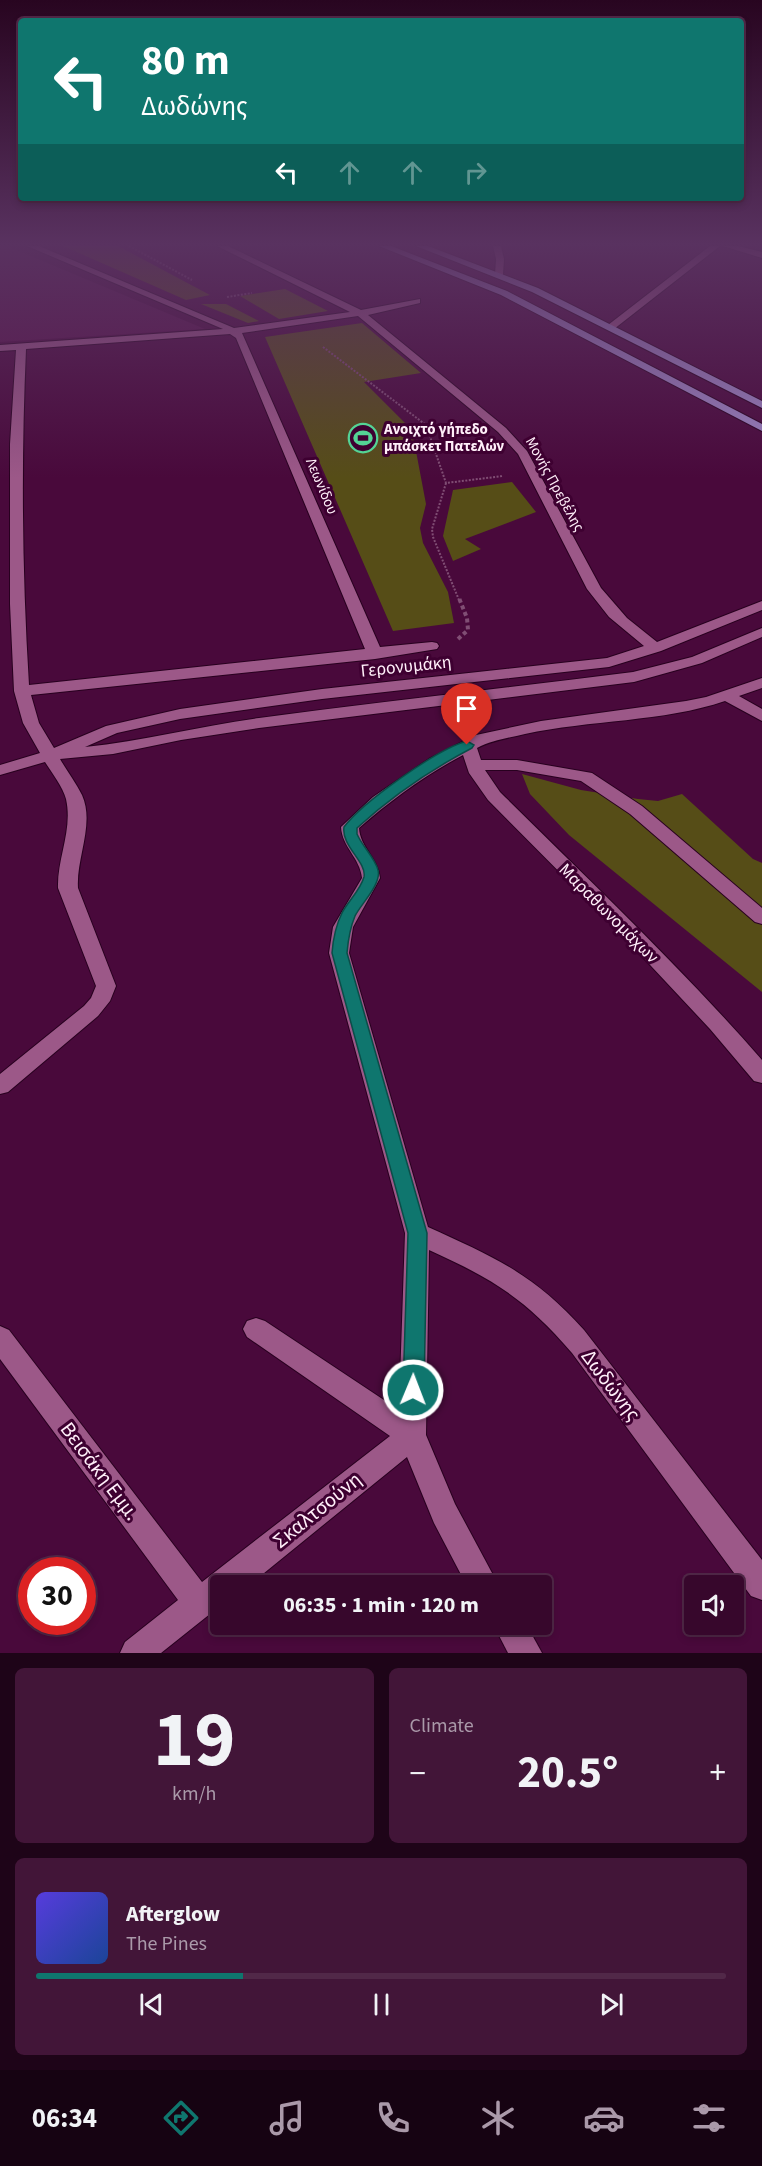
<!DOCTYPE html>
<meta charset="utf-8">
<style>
body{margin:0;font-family:"Source Sans 3",sans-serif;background:#421538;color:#f1f3f6;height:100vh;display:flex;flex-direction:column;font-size:22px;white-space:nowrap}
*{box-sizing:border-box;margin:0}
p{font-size:20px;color:#aa99a9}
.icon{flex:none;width:33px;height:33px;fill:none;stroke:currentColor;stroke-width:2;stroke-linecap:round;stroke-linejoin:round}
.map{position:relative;height:1653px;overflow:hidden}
.sheet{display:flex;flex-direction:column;gap:15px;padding:15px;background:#1e0418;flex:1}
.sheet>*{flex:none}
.top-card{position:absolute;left:18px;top:18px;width:726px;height:183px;border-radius:6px;box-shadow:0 3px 9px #0003,0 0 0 2px #512848;background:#0f766e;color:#fff;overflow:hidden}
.tools{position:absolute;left:684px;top:1575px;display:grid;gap:12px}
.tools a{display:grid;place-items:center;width:60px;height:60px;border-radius:6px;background:#37072c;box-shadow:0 3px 9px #0003,0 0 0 2px #512848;font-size:30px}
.speed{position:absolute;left:18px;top:1557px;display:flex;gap:12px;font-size:30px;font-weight:700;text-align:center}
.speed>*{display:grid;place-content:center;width:78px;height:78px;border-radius:50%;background:#37072c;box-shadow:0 3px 9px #0003,0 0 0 2px #512848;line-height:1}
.speed .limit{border:9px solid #d22;background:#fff;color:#111}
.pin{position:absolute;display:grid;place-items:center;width:51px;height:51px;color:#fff;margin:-62px -26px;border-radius:50% 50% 50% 0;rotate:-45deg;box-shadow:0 0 6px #0007}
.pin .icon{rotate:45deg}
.me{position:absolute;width:66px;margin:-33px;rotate:1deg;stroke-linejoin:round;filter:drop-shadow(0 0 4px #0008)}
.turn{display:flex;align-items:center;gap:21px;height:126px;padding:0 24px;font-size:27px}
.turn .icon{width:78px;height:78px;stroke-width:2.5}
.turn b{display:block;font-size:42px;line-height:51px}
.lanes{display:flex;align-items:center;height:57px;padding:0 24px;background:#0003;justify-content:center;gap:30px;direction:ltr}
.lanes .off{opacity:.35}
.big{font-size:45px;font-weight:700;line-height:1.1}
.sheet .card{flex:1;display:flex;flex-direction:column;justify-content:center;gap:9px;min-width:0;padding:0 21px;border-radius:9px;background:#421538}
.sheet .dial{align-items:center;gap:0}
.dial b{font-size:78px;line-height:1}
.song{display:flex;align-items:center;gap:18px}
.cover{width:72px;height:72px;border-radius:9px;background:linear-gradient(135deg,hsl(250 70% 55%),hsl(220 70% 35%))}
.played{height:6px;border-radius:3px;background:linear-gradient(90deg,#0f766e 30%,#512848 30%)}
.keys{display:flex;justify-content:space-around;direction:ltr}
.heat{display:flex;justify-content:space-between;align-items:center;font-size:33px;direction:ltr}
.sheet .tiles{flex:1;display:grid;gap:15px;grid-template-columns:1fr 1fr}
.card:last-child{grid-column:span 2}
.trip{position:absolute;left:210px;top:1575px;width:342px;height:60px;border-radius:6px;background:#37072c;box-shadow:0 3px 9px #0003,0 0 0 2px #512848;font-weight:700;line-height:60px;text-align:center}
.menu{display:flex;height:96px;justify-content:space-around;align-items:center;background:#160312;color:#aa99a9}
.menu .icon{width:42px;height:42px}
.menu .selected{color:#0f766e}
.menu b{font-size:27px;color:#f1f3f6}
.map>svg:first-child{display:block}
.built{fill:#581249}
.green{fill:#564d17}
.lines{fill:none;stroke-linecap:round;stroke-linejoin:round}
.minor-casing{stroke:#28001f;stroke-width:2}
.major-casing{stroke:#28001f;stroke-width:2}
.path-far1{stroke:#804e74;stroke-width:2;stroke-dasharray:2 1.5;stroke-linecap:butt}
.path{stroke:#804e74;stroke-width:4;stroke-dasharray:4 3;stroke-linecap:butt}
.minor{fill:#9c5888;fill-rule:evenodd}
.major{fill:#9d86c4;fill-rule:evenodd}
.route{fill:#0f766e;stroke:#0a4d48;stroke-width:1.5}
.labels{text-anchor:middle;stroke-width:6;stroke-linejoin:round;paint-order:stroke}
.far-poi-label{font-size:15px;font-weight:bold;fill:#ffeff9;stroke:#3e0031;text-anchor:start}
.far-street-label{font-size:15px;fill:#ffeff9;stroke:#3e0031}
.street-label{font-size:18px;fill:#ffeff9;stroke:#3e0031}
.near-street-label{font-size:21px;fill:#ffeff9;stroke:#3e0031}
</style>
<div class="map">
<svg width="762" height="1653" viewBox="0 0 762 1653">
<rect width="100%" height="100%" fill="#49093b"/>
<!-- built -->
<polygon class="built" points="0,246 7,246 205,329 0,342"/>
<!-- green -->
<g class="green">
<polygon points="63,246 118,246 210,295 186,300"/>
<polygon points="285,289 328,311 279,319 240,296"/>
<polygon points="201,304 226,304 259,321 248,323"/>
<polygon points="362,323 421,373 364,382 412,430 426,504 420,528 423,543 448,592 454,623 393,631 265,337"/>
<polygon points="512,482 536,512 465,539 481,549 453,561 443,536 453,490"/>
<polygon points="522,774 581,790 638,799 658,801 682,794 753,859 762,863 762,992 569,835 530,794"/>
</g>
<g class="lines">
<!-- minor casing -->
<g class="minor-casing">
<g id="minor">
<path d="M27 246H39L234 328 350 312 217 246H228L361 310 420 299V303L368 315 506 428 527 451 601 588 627 618 657 642 762 601V610L661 651 609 667 322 699 180 719 117 733 85 747C143 741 201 726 259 718 384 701 509 688 633 672L692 657 762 628V637L702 663 634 682 259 728 181 740 113 754 60 759C67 771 76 783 82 795 95 824 76 858 78 888L116 986 110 1001 98 1016 8 1092 0 1094V1074L84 1006 91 998 96 986 58 888C57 858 73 830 66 799 63 787 52 773 45 762L0 775V765L40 753 23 723 14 691 10 604V444L16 350 0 351V345L223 329ZM358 316 498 432 518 454 587 589 609 617 644 646 607 658 322 689 180 709 106 726 54 748 39 723 31 695 375 659 437 649 439 646 437 643 432 642 380 647 242 333ZM230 334 236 338 365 649 29 685C22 573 21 461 26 349Z"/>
<polygon points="493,246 501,246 504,259 503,275 499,278 495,275 496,259"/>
<polygon points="710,246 720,246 614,329 608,329 608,325"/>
<polygon points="723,246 738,246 762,252 762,258"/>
<path d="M762 678V688L739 696 762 709V721L725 701C664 722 589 720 525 734 509 738 492 740 477 748L481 760H517L592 773 642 806 762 908V924L755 922 630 814 581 781 517 770H485L500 792C589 880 680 966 762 1060V1083L754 1081 710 1029 623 936 488 800 469 773 463 755C425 775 391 800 359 828 360 847 378 859 380 878L353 927 349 953 428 1227C494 1257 534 1274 584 1330L762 1560V1600L751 1596 572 1353C526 1299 493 1279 429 1250L426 1435 455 1504 499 1586H467L434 1523 407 1457 248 1586H220V1606L161 1653H120L125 1642 178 1600 0 1359V1326L9 1330 202 1582 390 1436 247 1337 243 1329 247 1321 256 1318 265 1321 399 1410 405 1233 329 953 333 927 362 878C360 858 342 847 341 827L373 797 429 759 476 735 541 721 686 701 706 697Z"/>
<polygon points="493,1624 526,1624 542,1653 508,1653"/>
</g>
</g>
<!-- major casing -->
<g class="major-casing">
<g id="major">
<polygon points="379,246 391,246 507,291 762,424 762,431 501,295"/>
<polygon points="416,246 428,246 538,288 762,401 762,408 532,292"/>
</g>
</g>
<!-- path-far1 -->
<g class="path-far1">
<polyline points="129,246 192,280"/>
<polyline points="227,297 252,293"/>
<polyline points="323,347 426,425 446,483 503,476"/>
<polyline points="446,483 432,529 433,537 459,600"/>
</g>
<!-- path -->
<polyline class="path" points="458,639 468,630 467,618 459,598"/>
<!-- minor -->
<use href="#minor" class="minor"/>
<!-- major -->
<use href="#major" class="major"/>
</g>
<!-- sky -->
<linearGradient id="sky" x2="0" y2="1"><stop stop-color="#280520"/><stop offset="0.51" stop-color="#593260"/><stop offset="1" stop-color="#593260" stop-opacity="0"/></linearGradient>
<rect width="762" height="478" fill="url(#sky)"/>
<!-- route -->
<path class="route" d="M467 741 474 745 472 748C430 770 392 796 357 828V834C362 846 375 858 378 870 382 884 360 905 355 916 350 928 348 941 347 953L427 1233 424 1390 421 1396 413 1399 406 1396 403 1390 408 1233 332 953C333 940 336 925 342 913 348 901 360 891 364 877 367 862 341 846 344 827 363 802 437 749 467 741Z"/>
<!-- icons -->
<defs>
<g id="stadium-ring" transform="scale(1.5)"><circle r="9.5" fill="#3e0031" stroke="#54d395" stroke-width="1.5"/><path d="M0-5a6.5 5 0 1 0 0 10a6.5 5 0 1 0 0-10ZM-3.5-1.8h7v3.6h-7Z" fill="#54d395"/></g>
</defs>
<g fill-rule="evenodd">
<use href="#stadium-ring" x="363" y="438"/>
</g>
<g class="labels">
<!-- far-poi labels -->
<g class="far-poi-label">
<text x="384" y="434">Ανοιχτό γήπεδο<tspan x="384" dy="17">μπάσκετ Πατελών</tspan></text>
</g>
<!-- far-street labels -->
<g class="far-street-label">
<text transform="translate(555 484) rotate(61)" y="5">Μονής Πρεβέλης</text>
<text transform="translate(322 486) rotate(67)" y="5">Λεωνίδου</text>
</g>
<!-- street labels -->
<g class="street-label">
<text transform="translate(406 666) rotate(-6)" y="6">Γερονυμάκη</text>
<text transform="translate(609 913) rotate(45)" y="6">Μαραθωνομάχων</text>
</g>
<!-- near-street labels -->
<g class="near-street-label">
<text transform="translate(611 1385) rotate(53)" y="7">Δωδώνης</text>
<text transform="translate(100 1471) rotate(53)" y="7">Βεισάκη Εμμ.</text>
<text transform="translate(317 1510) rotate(-39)" y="7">Σκαλτσούνη</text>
</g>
</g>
</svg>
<div class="tools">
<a><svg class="icon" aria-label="sound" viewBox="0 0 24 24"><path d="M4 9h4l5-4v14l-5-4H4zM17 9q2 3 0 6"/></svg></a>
</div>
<div class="speed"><div class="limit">30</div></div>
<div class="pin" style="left:467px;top:745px;background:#d93025"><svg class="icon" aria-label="arrive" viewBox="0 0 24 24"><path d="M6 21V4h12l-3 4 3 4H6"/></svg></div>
<svg class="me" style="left:413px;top:1390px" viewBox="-20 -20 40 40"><circle r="17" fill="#0f766e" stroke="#fff" stroke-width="3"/><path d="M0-11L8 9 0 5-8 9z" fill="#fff"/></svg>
<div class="trip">06:35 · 1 min · 120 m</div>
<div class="top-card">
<div class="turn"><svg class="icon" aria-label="left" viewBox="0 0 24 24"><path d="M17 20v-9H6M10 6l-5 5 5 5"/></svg><div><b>80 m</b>Δωδώνης</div></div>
<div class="lanes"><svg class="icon" aria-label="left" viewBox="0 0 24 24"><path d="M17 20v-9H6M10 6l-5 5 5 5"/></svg><svg class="icon off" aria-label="ahead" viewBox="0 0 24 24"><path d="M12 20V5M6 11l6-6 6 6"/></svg><svg class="icon off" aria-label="ahead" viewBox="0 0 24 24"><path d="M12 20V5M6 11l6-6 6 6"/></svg><svg class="icon off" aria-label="right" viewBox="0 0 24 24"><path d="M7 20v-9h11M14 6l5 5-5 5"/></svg></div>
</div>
</div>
<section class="sheet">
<div class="tiles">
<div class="card dial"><b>19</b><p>km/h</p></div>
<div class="card"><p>Climate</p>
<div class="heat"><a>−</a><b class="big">20.5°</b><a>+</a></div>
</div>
<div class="card">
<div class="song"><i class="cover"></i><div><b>Afterglow</b><p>The Pines</p></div></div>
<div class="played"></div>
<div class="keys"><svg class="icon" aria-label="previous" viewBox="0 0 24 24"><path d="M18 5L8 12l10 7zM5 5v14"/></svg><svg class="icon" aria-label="pause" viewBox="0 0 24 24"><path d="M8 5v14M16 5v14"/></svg><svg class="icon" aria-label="next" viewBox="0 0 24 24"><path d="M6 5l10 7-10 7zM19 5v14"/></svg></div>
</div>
</div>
</section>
<nav class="menu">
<b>06:34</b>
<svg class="icon selected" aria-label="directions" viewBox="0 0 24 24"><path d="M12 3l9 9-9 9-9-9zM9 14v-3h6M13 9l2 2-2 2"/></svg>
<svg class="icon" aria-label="music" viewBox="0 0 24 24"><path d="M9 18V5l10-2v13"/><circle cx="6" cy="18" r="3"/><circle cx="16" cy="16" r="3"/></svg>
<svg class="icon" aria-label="phone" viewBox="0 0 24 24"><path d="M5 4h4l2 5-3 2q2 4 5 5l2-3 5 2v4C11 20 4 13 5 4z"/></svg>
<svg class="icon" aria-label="climate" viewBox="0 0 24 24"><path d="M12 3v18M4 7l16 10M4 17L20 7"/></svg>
<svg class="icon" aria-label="car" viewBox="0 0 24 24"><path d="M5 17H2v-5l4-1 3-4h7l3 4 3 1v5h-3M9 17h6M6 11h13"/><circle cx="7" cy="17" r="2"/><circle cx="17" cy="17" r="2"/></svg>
<svg class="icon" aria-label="filters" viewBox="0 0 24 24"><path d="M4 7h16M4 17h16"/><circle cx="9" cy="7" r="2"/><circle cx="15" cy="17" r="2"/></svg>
</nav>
